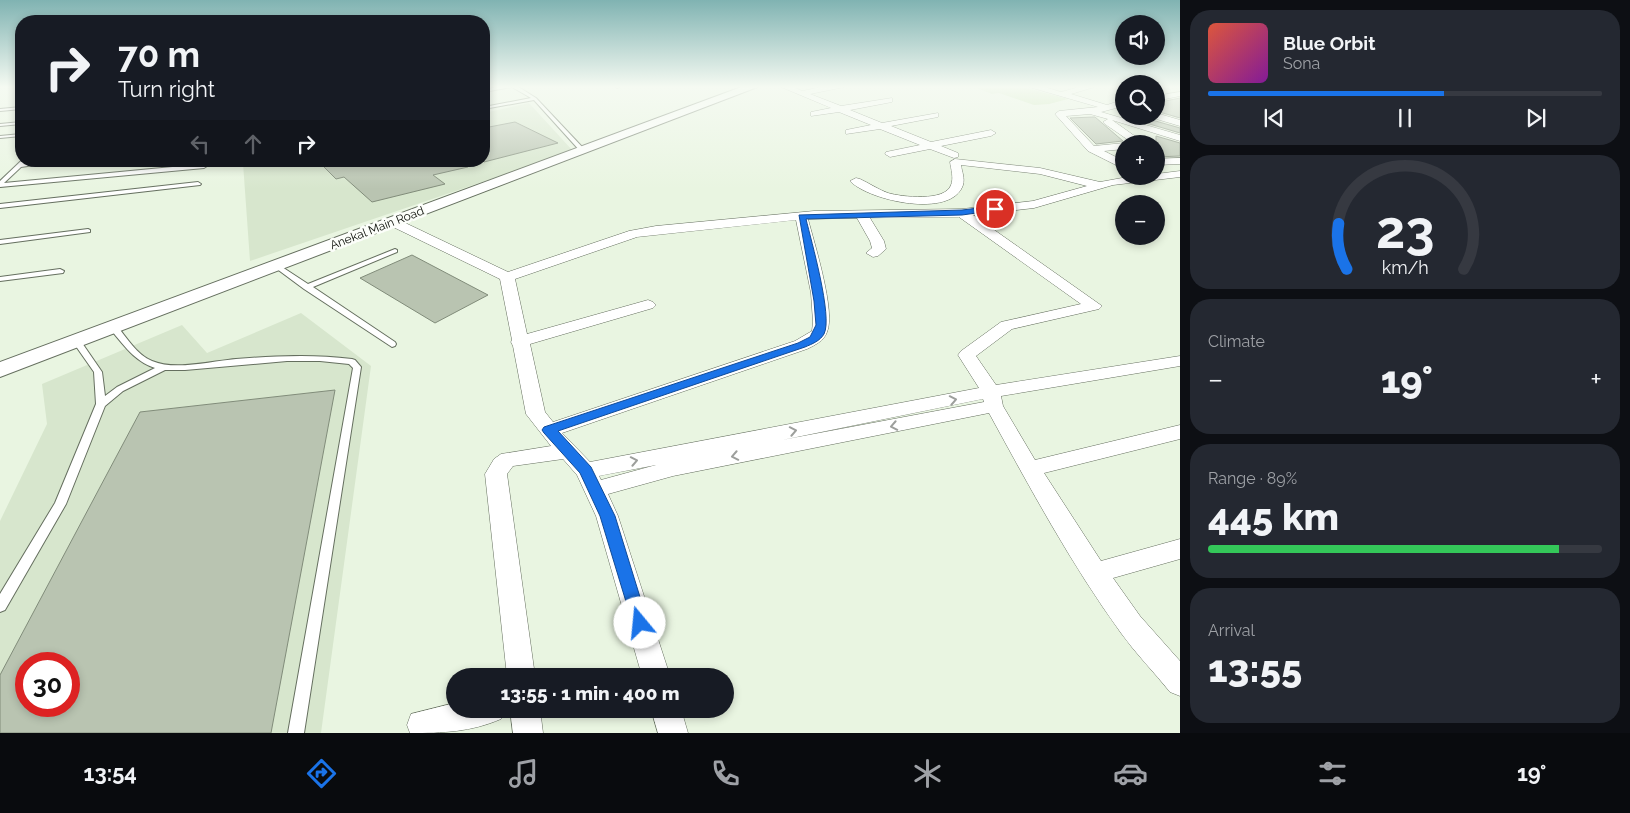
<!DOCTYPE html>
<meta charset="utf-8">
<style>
body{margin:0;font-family:Raleway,sans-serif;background:#242831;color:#f1f3f6;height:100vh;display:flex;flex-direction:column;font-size:19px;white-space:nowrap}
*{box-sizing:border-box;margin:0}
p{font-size:16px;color:#9ea1a6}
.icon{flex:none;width:28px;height:28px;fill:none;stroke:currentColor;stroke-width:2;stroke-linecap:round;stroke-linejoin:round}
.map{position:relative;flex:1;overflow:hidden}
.side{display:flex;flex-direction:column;gap:10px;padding:10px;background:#0d0f14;width:450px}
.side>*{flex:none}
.top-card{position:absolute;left:15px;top:15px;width:475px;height:152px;border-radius:20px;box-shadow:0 2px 8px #0003;background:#171b24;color:#f1f3f6;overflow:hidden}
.fabs{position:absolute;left:1115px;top:15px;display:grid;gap:10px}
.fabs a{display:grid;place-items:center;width:50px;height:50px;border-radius:50%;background:#171b24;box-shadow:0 2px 8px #0003;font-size:25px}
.speed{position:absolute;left:15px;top:652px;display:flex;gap:10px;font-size:25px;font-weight:700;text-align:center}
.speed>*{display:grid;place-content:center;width:65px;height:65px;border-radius:50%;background:#171b24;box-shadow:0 2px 8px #0003;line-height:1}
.speed .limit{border:8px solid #d22;background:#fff;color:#111}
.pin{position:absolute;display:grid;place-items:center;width:42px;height:42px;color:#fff;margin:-21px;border:2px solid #fff;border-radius:50%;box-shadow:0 1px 5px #0007}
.me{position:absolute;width:55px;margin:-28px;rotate:343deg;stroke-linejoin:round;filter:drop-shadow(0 0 4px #0008)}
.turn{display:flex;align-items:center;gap:18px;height:105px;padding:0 20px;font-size:22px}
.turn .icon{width:65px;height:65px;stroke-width:2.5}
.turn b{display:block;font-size:35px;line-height:42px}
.lanes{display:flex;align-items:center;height:48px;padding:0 20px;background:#0003;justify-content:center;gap:25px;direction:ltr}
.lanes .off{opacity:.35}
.big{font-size:38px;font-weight:800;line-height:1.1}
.side .card{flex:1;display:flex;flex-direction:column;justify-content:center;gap:8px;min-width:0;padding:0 18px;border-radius:20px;background:#242831}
.side .dial{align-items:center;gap:0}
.dial svg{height:130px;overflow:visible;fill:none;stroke:#363941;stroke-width:7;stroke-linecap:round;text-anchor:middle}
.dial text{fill:#f1f3f6;stroke:none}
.song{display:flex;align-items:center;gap:15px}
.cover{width:60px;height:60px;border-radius:8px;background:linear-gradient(135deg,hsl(10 70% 55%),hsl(290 70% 35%))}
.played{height:5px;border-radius:2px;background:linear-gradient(90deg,#1a73e8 60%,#363941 60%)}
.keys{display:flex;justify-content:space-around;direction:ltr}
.heat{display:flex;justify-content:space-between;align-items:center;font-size:28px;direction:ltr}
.charge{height:8px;border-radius:4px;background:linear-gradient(90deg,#34c759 89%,#363941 0)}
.trip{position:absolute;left:446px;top:668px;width:288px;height:50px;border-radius:25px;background:#171b24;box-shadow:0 2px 8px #0003;font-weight:800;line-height:50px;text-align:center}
.dock{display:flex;height:80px;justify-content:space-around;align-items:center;background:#090b0e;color:#9ea1a6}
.dock .icon{width:35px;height:35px}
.dock .selected{color:#1a73e8}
.dock b{font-size:22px;color:#f1f3f6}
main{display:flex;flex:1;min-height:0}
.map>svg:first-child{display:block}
.built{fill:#d7e6cd;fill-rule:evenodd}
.green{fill:#c2e2ab}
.building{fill:#b9c4b1;stroke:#818c7a;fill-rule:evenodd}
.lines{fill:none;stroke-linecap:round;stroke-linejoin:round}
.lane-casing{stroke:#656f5f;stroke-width:2}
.street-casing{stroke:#656f5f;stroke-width:1}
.secondary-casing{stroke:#656f5f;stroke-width:2}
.lane{fill:#fff;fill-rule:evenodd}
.street{fill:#fff;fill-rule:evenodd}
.secondary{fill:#fff;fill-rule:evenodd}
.oneway{stroke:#9d9f9c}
.route{fill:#1a73e8;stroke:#114b97}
.labels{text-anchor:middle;stroke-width:5;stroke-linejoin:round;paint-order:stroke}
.far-street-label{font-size:12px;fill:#0b0e08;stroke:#fcfefa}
</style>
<main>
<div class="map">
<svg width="1180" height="733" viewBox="0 0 1180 733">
<rect width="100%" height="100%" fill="#e9f5e1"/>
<!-- built -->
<g class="built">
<polygon points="529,103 573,151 250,261 243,163 251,161 484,161 484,113"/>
<path d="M301 313 371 366 321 733H0V521L47 424 42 384 182 325 207 353ZM26 664H69V706H26Z"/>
</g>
<!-- green -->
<polygon class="green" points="972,86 1019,86 1068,99 1049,104 1034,105 999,93 992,94"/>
<!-- building -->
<g class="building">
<polygon points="1180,98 1180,118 1156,111 1156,103"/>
<polygon points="1137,116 1150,116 1152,120 1180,128 1180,133 1136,120"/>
<polygon points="1093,117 1095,117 1123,141 1096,144 1070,118"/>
<polygon points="515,122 558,143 484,162 484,128"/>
<polygon points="1156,136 1180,143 1180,156 1156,157"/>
<polygon points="318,161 467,161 468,167 433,175 445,184 372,202 344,177 336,179"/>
<polygon points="412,255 488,295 435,323 360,278"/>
<path d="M335 390 271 733H0V675L140 412ZM26 664H69V706H26Z"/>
</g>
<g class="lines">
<!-- lane casing -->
<g class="lane-casing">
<g id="lane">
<polygon points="502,86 517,86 536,98 585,150 585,152 581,152 534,100 484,109 484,107 531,98 512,87 484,92 484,90"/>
<polygon points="615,86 619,86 619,87 617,88"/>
<polygon points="21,107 21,109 0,111 0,109"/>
<polygon points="21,122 21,124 0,126 0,124"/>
<polygon points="21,134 21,136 0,138 0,136"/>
<polygon points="21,161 25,161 25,163 61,161 21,167 4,183 204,164 207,166 204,168 0,187 0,181"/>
<polygon points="198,182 201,184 200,185 0,208 0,204"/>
<polygon points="88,229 90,230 90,232 0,244 0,240"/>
<polygon points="395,249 397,250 397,252 313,287 395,342 396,344 395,346 392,347 304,289 273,266 275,265 279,265 308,284"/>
<polygon points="60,269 64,271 63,273 0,281 0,277"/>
<path d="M111 326H117C127 338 137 355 152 361 175 371 212 361 236 359 275 356 313 354 352 359L355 360 361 367 304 733H288L353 368 349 364 320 361H287L185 370H165L123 391 105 406 66 504 5 610 0 612V594L55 503 96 404 94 372 73 342 74 340H80L102 372 105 396 117 387 155 368C134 361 124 345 111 330L110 328Z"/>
</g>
</g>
<!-- street casing -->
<g class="street-casing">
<g id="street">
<polygon points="779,86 791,86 802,91 827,86 849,86 810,94 841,106 892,98 892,102 850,110 882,123 938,113 938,117 891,126 931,142 991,130 996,133 991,136 941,146 958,153 958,157 954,158 930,149 890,157 885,154 886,152 920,145 880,129 846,134 846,130 871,125 839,112 811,116 811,112 831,108"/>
<polygon points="1026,86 1041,86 1061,92 1083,86 1098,86 1071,94 1107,105 1116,102 1124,103 1124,109 1116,108 1101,112 1180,135 1180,141 1112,120 1146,144 1134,144 1105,124 1103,122 1108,119 1090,114 1066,116 1094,146 1124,143 1127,144 1124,144 1124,149 1104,151 1124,161 1124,168 1120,167 1088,151 1055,114 1059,111 1098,107"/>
<polygon points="1180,92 1180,96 1156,101 1156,96"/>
<polygon points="1156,113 1180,120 1180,126 1153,118 1152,116 1156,116"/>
<polygon points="1180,158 1180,164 1156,165 1156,159"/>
<path d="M955 159 1040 168 1100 182 1133 176H1156V174L1180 171V177L1113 185 1034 208 973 215 1102 306 1099 309 1012 329 976 356 996 385 1180 356V366L1001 396 1003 406 1035 460 1180 425V439L1044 473 1101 561 1180 539V559L1113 578 1140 616 1180 661V696L1170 692C1154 672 1136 654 1121 633 1071 564 1030 488 989 413L673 476 608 494 618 516 670 676H642L596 516 577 475 563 459 513 466 507 474 535 676H507L485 474 494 459 501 454 551 446 526 414 513 346 511 342 512 340 500 279 389 225 387 222 389 219H397L508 272 629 231 656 226 814 211 962 209 1033 201 1087 186 1040 174 961 165C962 172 965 178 963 185 952 219 869 201 850 181L856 178 860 179C869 183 879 190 888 193 902 197 945 202 951 185 954 178 951 169 950 162ZM959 217 1081 304 1001 322 961 351 958 355 979 388 590 462 562 433 807 349C815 345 824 341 827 332 836 312 814 242 808 219L857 218 870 241 872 248 866 253 873 257 878 256 886 249 884 241 870 218ZM796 220 811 293 813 322 812 331 795 341 553 422 545 412 530 344 653 308 656 305 653 302 648 300 527 334 515 279 637 237ZM983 399 984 402 782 440ZM656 465 601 480 599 476Z"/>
<path d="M455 703V709H506L501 719C471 732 443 733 410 733L407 725 411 714Z"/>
<polygon points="510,709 540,709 543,733 513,733"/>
<polygon points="651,709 681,709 688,733 658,733"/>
</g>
</g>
<!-- secondary casing -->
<g class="secondary-casing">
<polygon id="secondary" points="744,86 760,86 0,377 0,362"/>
</g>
<!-- lane -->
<use href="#lane" class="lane"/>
<!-- street -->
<use href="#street" class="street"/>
<!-- secondary -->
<use href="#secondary" class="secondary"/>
</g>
<!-- one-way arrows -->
<defs><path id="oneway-chevron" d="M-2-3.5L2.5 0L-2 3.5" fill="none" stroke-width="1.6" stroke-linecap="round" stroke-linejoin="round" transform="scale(1.25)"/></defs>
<g class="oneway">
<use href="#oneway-chevron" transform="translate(953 400) rotate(-11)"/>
<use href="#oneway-chevron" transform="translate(894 426) rotate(169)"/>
<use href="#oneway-chevron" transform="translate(793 431) rotate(-11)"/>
<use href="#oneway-chevron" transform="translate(735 456) rotate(169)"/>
<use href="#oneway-chevron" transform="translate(634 461) rotate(-11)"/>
</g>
<!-- sky -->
<linearGradient id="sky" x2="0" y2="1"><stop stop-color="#80b3b2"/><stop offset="0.46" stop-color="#f5faf2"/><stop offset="1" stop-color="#f5faf2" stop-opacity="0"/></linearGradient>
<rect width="1180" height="189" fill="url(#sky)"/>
<!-- route -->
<path class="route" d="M995 206 999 209 998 210 962 215 806 219C811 240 833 317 824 334 820 341 812 344 805 347L558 431 591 467 615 516 648 623 646 628 640 631 634 628 600 516 580 473 544 433 542 430 544 427 798 343 810 337 816 325 814 301 799 215 962 210Z"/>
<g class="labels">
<!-- far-street labels -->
<g class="far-street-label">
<text transform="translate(377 228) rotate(-21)" y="4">Anekal Main Road</text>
</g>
</g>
</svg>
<div class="fabs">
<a><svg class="icon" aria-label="sound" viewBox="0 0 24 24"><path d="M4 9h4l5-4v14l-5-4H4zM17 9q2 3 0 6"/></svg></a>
<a><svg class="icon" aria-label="search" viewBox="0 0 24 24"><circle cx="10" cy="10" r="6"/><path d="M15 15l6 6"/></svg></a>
<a>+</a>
<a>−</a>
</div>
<div class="speed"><div class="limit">30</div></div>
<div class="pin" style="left:995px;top:209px;background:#d93025"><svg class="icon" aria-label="arrive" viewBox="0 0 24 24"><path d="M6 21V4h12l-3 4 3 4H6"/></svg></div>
<svg class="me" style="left:640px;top:623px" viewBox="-20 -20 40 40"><circle r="19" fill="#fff"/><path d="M0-13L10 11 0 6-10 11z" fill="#1a73e8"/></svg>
<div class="trip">13:55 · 1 min · 400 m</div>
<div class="top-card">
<div class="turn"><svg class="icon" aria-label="right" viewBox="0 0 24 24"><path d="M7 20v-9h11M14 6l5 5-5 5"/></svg><div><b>70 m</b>Turn right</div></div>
<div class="lanes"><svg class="icon off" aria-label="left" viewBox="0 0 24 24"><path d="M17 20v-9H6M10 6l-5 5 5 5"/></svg><svg class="icon off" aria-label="ahead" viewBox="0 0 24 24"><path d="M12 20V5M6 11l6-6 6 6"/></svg><svg class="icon" aria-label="right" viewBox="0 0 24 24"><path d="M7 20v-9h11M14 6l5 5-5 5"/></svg></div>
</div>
</div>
<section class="side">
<div class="card">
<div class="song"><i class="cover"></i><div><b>Blue Orbit</b><p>Sona</p></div></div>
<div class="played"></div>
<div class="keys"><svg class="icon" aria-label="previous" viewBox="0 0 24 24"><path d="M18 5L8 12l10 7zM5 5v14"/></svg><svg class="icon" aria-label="pause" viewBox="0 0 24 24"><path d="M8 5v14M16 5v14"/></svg><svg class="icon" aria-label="next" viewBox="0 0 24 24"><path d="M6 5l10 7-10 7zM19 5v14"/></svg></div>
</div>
<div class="card dial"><svg viewBox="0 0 100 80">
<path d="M14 69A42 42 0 1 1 86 69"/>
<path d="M14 69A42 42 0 0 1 9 41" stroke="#1a73e8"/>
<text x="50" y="56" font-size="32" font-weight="700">23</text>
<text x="50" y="72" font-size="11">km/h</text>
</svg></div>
<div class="card"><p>Climate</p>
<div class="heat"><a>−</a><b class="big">19°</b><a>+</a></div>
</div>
<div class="card"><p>Range · 89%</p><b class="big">445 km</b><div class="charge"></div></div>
<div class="card"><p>Arrival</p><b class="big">13:55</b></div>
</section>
</main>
<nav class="dock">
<b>13:54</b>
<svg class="icon selected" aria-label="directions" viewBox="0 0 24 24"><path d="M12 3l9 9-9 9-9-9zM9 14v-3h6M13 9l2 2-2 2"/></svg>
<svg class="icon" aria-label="music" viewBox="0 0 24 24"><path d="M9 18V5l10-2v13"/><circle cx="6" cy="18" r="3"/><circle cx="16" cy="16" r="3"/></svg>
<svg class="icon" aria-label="phone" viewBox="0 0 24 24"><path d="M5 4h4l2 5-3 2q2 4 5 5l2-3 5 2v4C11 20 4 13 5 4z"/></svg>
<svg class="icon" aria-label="climate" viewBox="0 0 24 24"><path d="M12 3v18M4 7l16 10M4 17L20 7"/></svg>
<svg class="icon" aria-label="car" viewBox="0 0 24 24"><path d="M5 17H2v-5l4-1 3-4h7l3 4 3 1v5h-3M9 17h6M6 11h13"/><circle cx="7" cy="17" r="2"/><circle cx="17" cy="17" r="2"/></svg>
<svg class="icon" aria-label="filters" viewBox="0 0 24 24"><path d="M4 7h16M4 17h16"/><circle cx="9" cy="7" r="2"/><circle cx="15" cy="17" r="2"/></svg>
<b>19°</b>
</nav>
